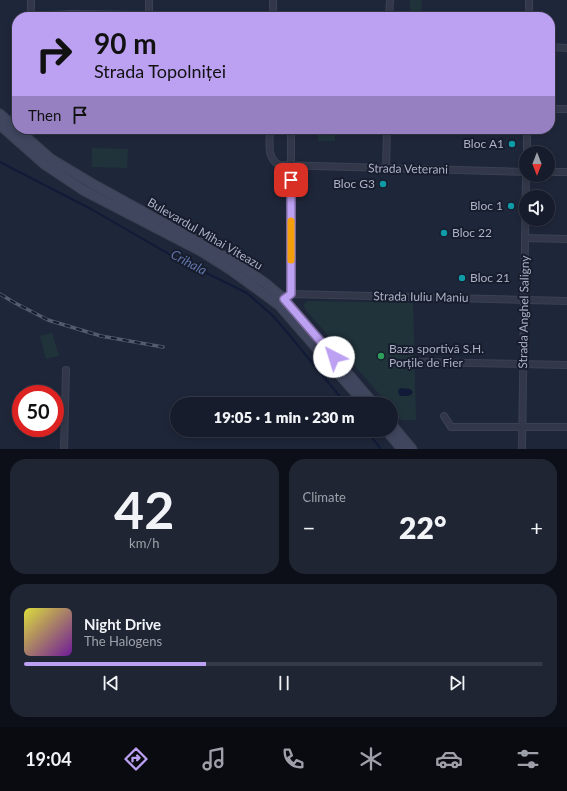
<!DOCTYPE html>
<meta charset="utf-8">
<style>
body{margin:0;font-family:Lato,sans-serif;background:#1f2533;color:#f1f3f6;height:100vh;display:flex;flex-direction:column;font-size:15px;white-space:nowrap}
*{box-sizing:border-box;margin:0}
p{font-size:13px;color:#9ea1a9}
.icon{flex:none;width:22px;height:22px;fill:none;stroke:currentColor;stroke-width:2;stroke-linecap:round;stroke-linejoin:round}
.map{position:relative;height:449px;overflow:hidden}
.sheet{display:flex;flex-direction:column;gap:10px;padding:10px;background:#0c0f18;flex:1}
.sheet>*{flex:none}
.hud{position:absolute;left:12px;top:12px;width:543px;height:122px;border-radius:16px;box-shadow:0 2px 6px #0003,0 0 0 1px #353a47;background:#bca0f2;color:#111;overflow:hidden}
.needle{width:26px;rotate:180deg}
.buttons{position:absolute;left:519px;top:146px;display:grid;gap:8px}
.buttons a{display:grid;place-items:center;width:36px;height:36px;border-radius:50%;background:#161c2b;box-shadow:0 2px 6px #0003,0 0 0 1px #353a47;font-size:20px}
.speed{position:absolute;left:12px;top:385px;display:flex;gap:8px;font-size:20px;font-weight:700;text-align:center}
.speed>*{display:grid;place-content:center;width:52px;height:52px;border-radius:50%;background:#161c2b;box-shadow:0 2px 6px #0003,0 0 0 1px #353a47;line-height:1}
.speed .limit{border:6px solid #d22;background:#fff;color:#111}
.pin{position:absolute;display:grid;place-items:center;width:34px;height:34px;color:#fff;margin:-17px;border-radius:8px;box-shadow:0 2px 6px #0006}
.me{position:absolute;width:44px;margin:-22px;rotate:320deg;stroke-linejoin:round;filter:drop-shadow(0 0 3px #0008)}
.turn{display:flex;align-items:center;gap:14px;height:84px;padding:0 16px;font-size:18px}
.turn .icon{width:52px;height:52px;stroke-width:2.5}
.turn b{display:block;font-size:28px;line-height:34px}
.then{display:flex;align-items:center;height:38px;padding:0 16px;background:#0003;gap:8px;font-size:15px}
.big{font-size:30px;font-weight:800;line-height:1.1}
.sheet .widget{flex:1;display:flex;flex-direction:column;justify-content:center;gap:6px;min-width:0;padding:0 14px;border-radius:16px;background:#1f2533}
.sheet .dial{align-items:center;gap:0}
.dial b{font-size:52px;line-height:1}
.song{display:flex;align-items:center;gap:12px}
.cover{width:48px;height:48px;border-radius:6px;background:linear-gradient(135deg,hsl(60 70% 55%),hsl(280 70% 35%))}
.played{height:4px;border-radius:2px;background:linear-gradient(90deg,#bca0f2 35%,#353a47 35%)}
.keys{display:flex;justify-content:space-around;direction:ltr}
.heat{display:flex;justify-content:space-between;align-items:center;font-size:22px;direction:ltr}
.sheet .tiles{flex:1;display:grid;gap:10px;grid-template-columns:1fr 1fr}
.widget:last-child{grid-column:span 2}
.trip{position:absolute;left:170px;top:397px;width:228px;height:40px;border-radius:20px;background:#161c2b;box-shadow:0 2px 6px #0003,0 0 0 1px #353a47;font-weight:800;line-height:40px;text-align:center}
.dock{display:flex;height:64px;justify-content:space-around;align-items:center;background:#090b11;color:#9ea1a9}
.dock .icon{width:28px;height:28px}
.dock .current{color:#bca0f2}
.dock b{font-size:18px;color:#f1f3f6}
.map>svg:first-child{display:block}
.green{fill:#20333a}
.water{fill:#111b37}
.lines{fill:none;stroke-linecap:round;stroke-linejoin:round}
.stream{stroke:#111b37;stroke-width:2}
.street-casing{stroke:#3b4153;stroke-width:8}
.secondary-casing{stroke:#3b4153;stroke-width:11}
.street{stroke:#323849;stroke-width:6}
.secondary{stroke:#3f465d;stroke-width:9}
.rail-casing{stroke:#535b71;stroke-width:3.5}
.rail{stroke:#171d2d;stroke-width:2;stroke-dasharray:6;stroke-linecap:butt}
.route-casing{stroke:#7a689d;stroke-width:10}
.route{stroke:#bca0f2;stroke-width:7}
.slow{stroke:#f59e0b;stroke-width:7}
.culture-dot{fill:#0f9aa8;stroke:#171d2d;stroke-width:1.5}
.leisure-dot{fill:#2e9e5b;stroke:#171d2d;stroke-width:1.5}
.labels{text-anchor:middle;stroke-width:4;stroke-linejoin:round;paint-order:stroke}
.poi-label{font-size:12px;fill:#acb2c6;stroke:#171d2d;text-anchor:end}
.street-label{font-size:12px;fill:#acb2c6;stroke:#171d2d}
.water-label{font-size:13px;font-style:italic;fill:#6175a9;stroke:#171d2d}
</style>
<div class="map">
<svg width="567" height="449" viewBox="0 0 567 449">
<rect width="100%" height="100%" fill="#1e2639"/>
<!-- green -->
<g class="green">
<polygon points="410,0 422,0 421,12 410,12"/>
<polygon points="550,112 550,133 532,133 532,129 550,129"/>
<rect x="318" y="129" width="17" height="12"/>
<rect x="503" y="129" width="18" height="4"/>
<polygon points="92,148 128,149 127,168 92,167"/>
<polygon points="308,301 413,303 416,420 401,420 391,408 391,404 388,404 305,309 304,305 306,302"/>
<polygon points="52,333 59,356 46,359 40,336"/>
</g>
<!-- water -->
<path class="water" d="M401 388 410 389 413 392C411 397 405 396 400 396L398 392 399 389Z"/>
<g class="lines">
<!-- stream -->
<g class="stream">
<polyline points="0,162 91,209 174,257 247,293 273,316 286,331 346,404"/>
<polyline points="366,430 381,449"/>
</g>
<!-- street casing -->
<g class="street-casing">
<g id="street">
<polyline points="31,0 31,16 71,14 149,15 149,0"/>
<polyline points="273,17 273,0"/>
<polyline points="389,17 390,0"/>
<polyline points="529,17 529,0"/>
<polyline points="550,47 567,48"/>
<polyline points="550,109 567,109"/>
<path d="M270 129C270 143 266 157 279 165L526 172"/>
<polyline points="527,153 527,129"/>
<polyline points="386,169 387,129"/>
<polyline points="548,172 567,172"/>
<polyline points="525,238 567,239"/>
<polyline points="291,294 291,129"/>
<polyline points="282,302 291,294 567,301"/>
<polyline points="421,362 567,365"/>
<polyline points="444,416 451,427 567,427"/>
<polyline points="64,449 66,370"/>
<polyline points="522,449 526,175"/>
</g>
</g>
<!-- secondary casing -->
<g class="secondary-casing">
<g id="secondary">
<polyline points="0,114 51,159 91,183 236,263 265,283 284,299 374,404"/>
<polyline points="0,125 44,164 83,190 201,251 231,270 279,305 365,404"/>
<polyline points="391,424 412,449"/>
<polyline points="386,430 402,449"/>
</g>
</g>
<!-- street -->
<use href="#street" class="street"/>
<!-- secondary -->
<use href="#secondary" class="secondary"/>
<!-- rail casing -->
<g class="rail-casing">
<polyline id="rail" points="0,294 15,303 48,320 101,336 163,347"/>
</g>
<!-- rail -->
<use href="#rail" class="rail"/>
</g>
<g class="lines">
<!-- route casing -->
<g class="route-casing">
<polyline id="route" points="291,180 291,294 284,299 334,357"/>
</g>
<!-- route -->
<use href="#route" class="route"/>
<!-- slow -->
<polyline class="slow" points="291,260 291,221"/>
</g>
<!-- markers -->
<g class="culture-dot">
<circle cx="512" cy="144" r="4"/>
<circle cx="383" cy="184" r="4"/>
<circle cx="511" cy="206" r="4"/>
<circle cx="444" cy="233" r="4"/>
<circle cx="462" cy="278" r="4"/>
</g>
<circle class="leisure-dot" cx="381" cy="356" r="4"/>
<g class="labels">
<!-- poi labels -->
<g class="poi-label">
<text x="504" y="148">Bloc A1</text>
<text x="375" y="188">Bloc G3</text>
<text x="503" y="210">Bloc 1</text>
<text x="452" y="237" text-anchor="start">Bloc 22</text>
<text x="470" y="282" text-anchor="start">Bloc 21</text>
<text x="389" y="353" text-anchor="start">Baza sportivă S.H.<tspan x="389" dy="14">Porțile de Fier</tspan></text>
</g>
<!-- street labels -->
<g class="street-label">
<text transform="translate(408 169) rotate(1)" y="4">Strada Veterani</text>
<text transform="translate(205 234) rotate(30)" y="4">Bulevardul Mihai Viteazu</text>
<text transform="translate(421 297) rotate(1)" y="4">Strada Iuliu Maniu</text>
<text transform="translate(524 312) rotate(-89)" y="4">Strada Anghel Saligny</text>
</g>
<!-- water labels -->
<g class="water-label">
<text transform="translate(189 262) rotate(28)" y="5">Crihala</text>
</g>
</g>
</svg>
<div class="buttons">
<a><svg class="needle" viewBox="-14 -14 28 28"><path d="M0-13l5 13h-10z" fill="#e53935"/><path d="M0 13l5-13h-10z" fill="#9ea1a9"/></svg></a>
<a><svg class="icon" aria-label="sound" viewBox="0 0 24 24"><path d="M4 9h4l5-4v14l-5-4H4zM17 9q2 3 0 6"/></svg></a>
</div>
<div class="speed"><div class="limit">50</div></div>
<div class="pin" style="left:291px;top:180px;background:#d93025"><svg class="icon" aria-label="arrive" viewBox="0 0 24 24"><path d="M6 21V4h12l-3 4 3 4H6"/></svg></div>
<svg class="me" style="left:334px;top:357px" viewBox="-20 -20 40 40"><circle r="19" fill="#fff"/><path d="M0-13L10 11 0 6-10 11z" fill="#bca0f2"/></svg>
<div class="trip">19:05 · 1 min · 230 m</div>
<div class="hud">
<div class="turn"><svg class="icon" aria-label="right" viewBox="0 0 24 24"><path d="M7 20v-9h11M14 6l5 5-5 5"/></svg><div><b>90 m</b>Strada Topolniței</div></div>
<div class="then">Then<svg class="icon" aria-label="arrive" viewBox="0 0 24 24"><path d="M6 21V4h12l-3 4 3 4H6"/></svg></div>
</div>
</div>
<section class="sheet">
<div class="tiles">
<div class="widget dial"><b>42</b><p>km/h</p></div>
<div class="widget"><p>Climate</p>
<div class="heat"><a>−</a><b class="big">22°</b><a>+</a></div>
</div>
<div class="widget">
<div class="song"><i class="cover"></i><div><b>Night Drive</b><p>The Halogens</p></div></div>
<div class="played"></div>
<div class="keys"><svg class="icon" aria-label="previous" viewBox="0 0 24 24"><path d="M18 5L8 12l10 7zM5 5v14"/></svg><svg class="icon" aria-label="pause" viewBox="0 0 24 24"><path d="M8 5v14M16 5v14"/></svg><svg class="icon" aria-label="next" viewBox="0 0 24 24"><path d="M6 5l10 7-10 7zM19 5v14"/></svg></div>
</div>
</div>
</section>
<nav class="dock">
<b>19:04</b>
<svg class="icon current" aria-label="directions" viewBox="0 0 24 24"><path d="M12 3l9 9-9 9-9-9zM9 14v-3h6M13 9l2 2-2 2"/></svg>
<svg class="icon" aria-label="music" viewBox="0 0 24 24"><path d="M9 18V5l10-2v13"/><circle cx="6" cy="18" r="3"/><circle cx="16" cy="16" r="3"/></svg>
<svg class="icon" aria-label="phone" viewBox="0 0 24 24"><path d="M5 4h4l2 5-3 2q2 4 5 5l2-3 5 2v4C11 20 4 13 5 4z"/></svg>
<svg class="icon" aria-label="climate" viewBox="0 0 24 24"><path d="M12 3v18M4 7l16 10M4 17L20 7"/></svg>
<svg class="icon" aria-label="car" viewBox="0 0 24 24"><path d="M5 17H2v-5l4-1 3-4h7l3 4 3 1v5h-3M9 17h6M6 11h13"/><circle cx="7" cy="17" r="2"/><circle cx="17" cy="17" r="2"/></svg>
<svg class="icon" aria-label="filters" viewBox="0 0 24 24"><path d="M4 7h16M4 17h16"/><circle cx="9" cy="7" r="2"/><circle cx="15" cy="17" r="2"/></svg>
</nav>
